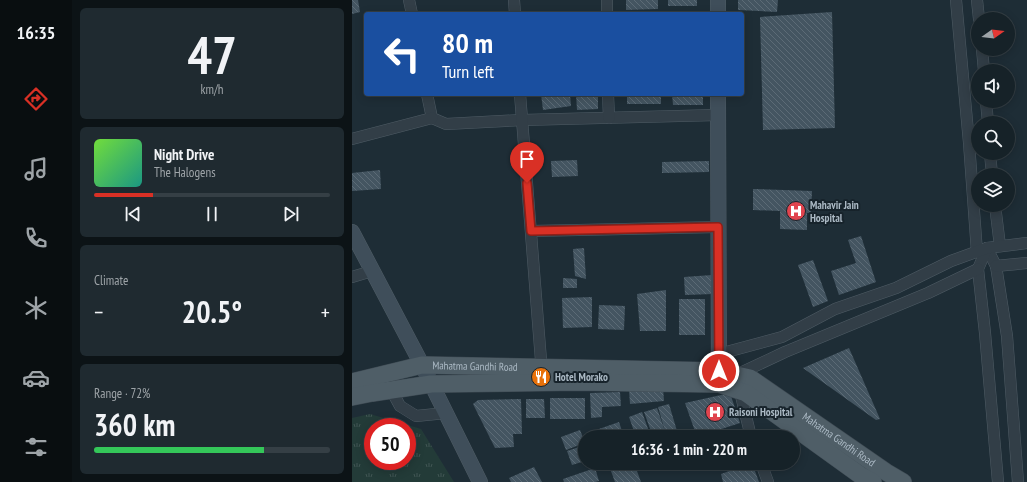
<!DOCTYPE html>
<meta charset="utf-8">
<style>
body{margin:0;font-family:"PT Sans Narrow",sans-serif;background:#1f2a30;color:#f1f3f6;height:100vh;display:flex;flex-direction:column;font-size:15px;white-space:nowrap}
*{box-sizing:border-box;margin:0}
p{font-size:13px;color:#9ea4a8}
.icon{flex:none;width:22px;height:22px;fill:none;stroke:currentColor;stroke-width:2;stroke-linecap:round;stroke-linejoin:round}
.map{position:relative;flex:1;overflow:hidden}
.panel{display:flex;flex-direction:column;gap:8px;padding:8px;background:#0c1316;width:280px}
.panel>*{flex:none}
.hud{position:absolute;left:12px;top:12px;width:380px;height:84px;border-radius:4px;box-shadow:0 2px 10px #0003,0 0 0 1px #353f45;background:#1a4fa0;color:#fff;overflow:hidden}
.needle{width:26px;rotate:76deg}
.fabs{position:absolute;left:619px;top:12px;display:grid;gap:8px}
.fabs a{display:grid;place-items:center;width:44px;height:44px;border-radius:50%;background:#162228;box-shadow:0 2px 10px #0003,0 0 0 1px #353f45;font-size:20px}
.speed{position:absolute;left:12px;top:418px;display:flex;gap:8px;font-size:20px;font-weight:700;text-align:center}
.speed>*{display:grid;place-content:center;width:52px;height:52px;border-radius:50%;background:#162228;box-shadow:0 2px 10px #0003,0 0 0 1px #353f45;line-height:1}
.speed .limit{border:6px solid #d22;background:#fff;color:#111}
.pin{position:absolute;display:grid;place-items:center;width:34px;height:34px;color:#fff;margin:-41px -17px;border-radius:50% 50% 50% 0;rotate:-45deg;box-shadow:0 0 4px #0007}
.pin .icon{rotate:45deg}
.me{position:absolute;width:44px;margin:-22px;rotate:0deg;stroke-linejoin:round;filter:drop-shadow(0 0 3px #0008)}
.turn{display:flex;align-items:center;gap:14px;height:84px;padding:0 12px;font-size:18px}
.turn .icon{width:52px;height:52px;stroke-width:2.5}
.turn b{display:block;font-size:28px;line-height:34px}
.big{font-size:30px;font-weight:600;line-height:1.1}
.panel .widget{flex:1;display:flex;flex-direction:column;justify-content:center;gap:6px;min-width:0;padding:0 14px;border-radius:6px;background:#1f2a30}
.panel .dial{align-items:center;gap:0}
.dial b{font-size:52px;line-height:1}
.song{display:flex;align-items:center;gap:12px}
.cover{width:48px;height:48px;border-radius:6px;background:linear-gradient(135deg,hsl(100 70% 55%),hsl(170 70% 35%))}
.played{height:4px;border-radius:2px;background:linear-gradient(90deg,#d93025 25%,#353f45 25%)}
.keys{display:flex;justify-content:space-around;direction:ltr}
.heat{display:flex;justify-content:space-between;align-items:center;font-size:22px;direction:ltr}
.charge{height:6px;border-radius:3px;background:linear-gradient(90deg,#34c759 72%,#353f45 0)}
.trip{position:absolute;left:226px;top:430px;width:222px;height:40px;border-radius:20px;background:#162228;box-shadow:0 2px 10px #0003,0 0 0 1px #353f45;font-weight:600;line-height:40px;text-align:center}
main{display:flex;flex:1;min-height:0}
.tabs{display:flex;flex-direction:column;width:72px;justify-content:space-around;align-items:center;background:#090e10;color:#9ea4a8}
.tabs .icon{width:28px;height:28px}
.tabs .current{color:#d93025}
.tabs b{font-size:18px;color:#f1f3f6}
.map>svg:first-child{display:block}
.park{fill:url(#park-tufts);fill-rule:evenodd}
.building{fill:url(#building-back-hatch)}
.lines{fill:none;stroke-linecap:round;stroke-linejoin:round}
.minor-casing{stroke:#4f5c65;stroke-width:12}
.secondary-casing{stroke:#4f5c65;stroke-width:16}
.primary-casing{stroke:#3e4a53;stroke-width:18}
.minor{stroke:#323e47;stroke-width:11}
.secondary{stroke:#3f4e5a;stroke-width:15}
.primary{stroke:#4f5e67;stroke-width:17}
.route-casing{stroke:#8d1f18;stroke-width:10}
.route{stroke:#d93025;stroke-width:7}
.labels{text-anchor:middle;stroke-width:4;stroke-linejoin:round;paint-order:stroke}
.poi-label{font-size:11px;font-weight:bold;fill:#abb9c4;stroke:#17232b;text-anchor:start}
.street-label{font-size:11px;fill:#abb9c4;stroke:#17232b}
</style>
<main>
<nav class="tabs">
<b>16:35</b>
<svg class="icon current" aria-label="directions" viewBox="0 0 24 24"><path d="M12 3l9 9-9 9-9-9zM9 14v-3h6M13 9l2 2-2 2"/></svg>
<svg class="icon" aria-label="music" viewBox="0 0 24 24"><path d="M9 18V5l10-2v13"/><circle cx="6" cy="18" r="3"/><circle cx="16" cy="16" r="3"/></svg>
<svg class="icon" aria-label="phone" viewBox="0 0 24 24"><path d="M5 4h4l2 5-3 2q2 4 5 5l2-3 5 2v4C11 20 4 13 5 4z"/></svg>
<svg class="icon" aria-label="climate" viewBox="0 0 24 24"><path d="M12 3v18M4 7l16 10M4 17L20 7"/></svg>
<svg class="icon" aria-label="car" viewBox="0 0 24 24"><path d="M5 17H2v-5l4-1 3-4h7l3 4 3 1v5h-3M9 17h6M6 11h13"/><circle cx="7" cy="17" r="2"/><circle cx="17" cy="17" r="2"/></svg>
<svg class="icon" aria-label="filters" viewBox="0 0 24 24"><path d="M4 7h16M4 17h16"/><circle cx="9" cy="7" r="2"/><circle cx="15" cy="17" r="2"/></svg>
</nav>
<section class="panel">
<div class="widget dial"><b>47</b><p>km/h</p></div>
<div class="widget">
<div class="song"><i class="cover"></i><div><b>Night Drive</b><p>The Halogens</p></div></div>
<div class="played"></div>
<div class="keys"><svg class="icon" aria-label="previous" viewBox="0 0 24 24"><path d="M18 5L8 12l10 7zM5 5v14"/></svg><svg class="icon" aria-label="pause" viewBox="0 0 24 24"><path d="M8 5v14M16 5v14"/></svg><svg class="icon" aria-label="next" viewBox="0 0 24 24"><path d="M6 5l10 7-10 7zM19 5v14"/></svg></div>
</div>
<div class="widget"><p>Climate</p>
<div class="heat"><a>−</a><b class="big">20.5°</b><a>+</a></div>
</div>
<div class="widget"><p>Range · 72%</p><b class="big">360 km</b><div class="charge"></div></div>
</section>
<div class="map">
<svg width="675" height="482" viewBox="0 0 675 482">
<defs>
<pattern id="park-tufts" width="24" height="20" patternUnits="userSpaceOnUse"><rect width="24" height="20" fill="#233b38"/><path d="M3 7l-1-3M5 7V3M7 7l1-3M15 17l-1-3M17 17v-4M19 17l1-3" fill="none" stroke="#405553"/></pattern>
<pattern id="building-back-hatch" width="6" height="6" patternUnits="userSpaceOnUse"><rect width="6" height="6" fill="#445561"/><path d="M-1 5l2 2M0 0l6 6M5-1l2 2" fill="none" stroke="#5c6b76"/></pattern>
</defs>
<rect width="100%" height="100%" fill="#1e2d36"/>
<!-- park -->
<path class="park" d="M18 414 69 429 102 482H0V418ZM21 427H55V461H21Z"/>
<!-- building -->
<g class="building">
<polygon points="0,0 6,0 8,12 0,14"/>
<polygon points="274,0 306,0 306,9 274,10"/>
<rect x="316" y="0" width="29" height="6"/>
<polygon points="386,0 426,0 425,12 386,10"/>
<polygon points="480,12 483,128 411,130 408,17"/>
<polygon points="189,94 218,94 219,106 191,110"/>
<polygon points="224,94 246,94 246,109 225,110"/>
<rect x="275" y="94" width="34" height="10"/>
<polygon points="320,94 351,94 351,105 321,105"/>
<polygon points="225,160 226,176 200,177 199,161"/>
<polygon points="357,161 357,172 310,173 310,162"/>
<polygon points="28,170 29,189 0,191 0,173"/>
<polygon points="401,189 460,191 459,213 455,213 455,230 428,229 428,211 401,210"/>
<polygon points="509,236 524,282 487,295 479,271 504,263 496,240"/>
<polygon points="232,248 234,279 223,276 221,249"/>
<polygon points="461,260 476,301 461,307 446,265"/>
<polygon points="360,275 361,294 333,295 332,277"/>
<polygon points="211,278 225,279 225,288 211,288"/>
<polygon points="314,290 314,331 288,331 285,294"/>
<polygon points="240,297 240,327 211,328 210,298"/>
<rect x="327" y="299" width="26" height="36"/>
<polygon points="247,305 273,306 272,330 246,329"/>
<polygon points="497,348 528,419 524,420 451,368"/>
<polygon points="311,387 312,401 278,404 277,390"/>
<polygon points="268,392 269,406 250,407 250,417 239,418 238,393"/>
<polygon points="378,393 388,423 345,437 333,403"/>
<rect x="198" y="398" width="35" height="21"/>
<polygon points="169,399 170,434 161,434 162,447 143,448 121,404 126,400"/>
<polygon points="174,399 192,399 193,418 174,418"/>
<polygon points="317,404 325,431 314,435 306,407"/>
<polygon points="305,408 315,437 301,437 292,412"/>
<polygon points="290,412 299,437 284,437 277,417"/>
<polygon points="267,422 272,437 247,437 244,430"/>
<polygon points="228,430 233,443 214,450 209,437"/>
<polygon points="233,445 233,461 220,465 215,451"/>
<polygon points="256,463 282,463 289,482 263,482"/>
<polygon points="400,463 407,482 371,482 369,474"/>
<polygon points="182,467 190,482 159,482 157,478"/>
<polygon points="243,468 247,481 243,482 212,482 211,479"/>
</g>
<g class="lines">
<!-- minor casing -->
<g class="minor-casing">
<g id="minor">
<polyline points="57,0 60,14"/>
<polyline points="162,0 163,14"/>
<polyline points="255,0 255,14"/>
<polyline points="604,0 617,143 625,252"/>
<polyline points="625,0 627,19"/>
<polyline points="630,49 632,71"/>
<polyline points="75,94 80,118 94,124 170,120 366,115"/>
<polyline points="168,94 190,373"/>
<polyline points="256,94 257,118"/>
<polyline points="634,101 636,123"/>
<polyline points="0,139 80,118"/>
<polyline points="638,153 640,175"/>
<polyline points="643,205 648,246"/>
<polyline points="179,231 367,227"/>
<polyline points="635,248 644,266 655,336 666,482"/>
<polyline points="635,248 626,269 633,333 646,482"/>
<polyline points="644,266 675,263"/>
<polyline points="0,277 20,271"/>
<polyline points="367,354 430,337 483,309 544,288 599,261 635,248 675,243"/>
<polyline points="37,386 48,406 64,416 94,413"/>
<polyline points="399,437 384,375 433,352 576,293 626,269"/>
<polyline points="409,463 416,482"/>
</g>
</g>
<!-- secondary casing -->
<g class="secondary-casing">
<g id="secondary">
<polyline points="366,0 366,14"/>
<polyline points="366,94 367,383"/>
<polyline points="0,232 70,365 128,482"/>
</g>
</g>
<!-- primary casing -->
<g class="primary-casing">
<g id="primary">
<path id="s1" d="M0 382 70 365 367 371 398 378 534 472 551 482"/>
<polyline points="0,397 20,393 79,384 225,382 367,384 394,393 508,475 521,482"/>
</g>
</g>
<!-- minor -->
<use href="#minor" class="minor"/>
<!-- secondary -->
<use href="#secondary" class="secondary"/>
<!-- primary -->
<use href="#primary" class="primary"/>
</g>
<g class="lines">
<!-- route casing -->
<g class="route-casing">
<polyline id="route" points="175,183 179,231 366,227 367,371"/>
</g>
<!-- route -->
<use href="#route" class="route"/>
</g>
<!-- icons -->
<defs>
<g id="hospital-disc" transform="scale(1)"><circle r="9.5" fill="#e0444e" stroke="#17232b"/><path d="M-5-5h3v3.5h4V-5h3V5h-3V1.5h-4V5h-3Z" fill="#fff"/></g>
<g id="restaurant-disc" transform="scale(1)"><circle r="9.5" fill="#e8710a" stroke="#17232b"/><path d="M-5-6h1v4h1v-4h1v4h1v-4h1v5L-1.5 .5V6h-2V.5L-5-1ZM5-6V6H3V1.5H1.5Q1.5-4 5-6Z" fill="#fff"/></g>
</defs>
<g fill-rule="evenodd">
<use href="#hospital-disc" x="444" y="211"/>
<use href="#restaurant-disc" x="189" y="377"/>
<use href="#hospital-disc" x="363" y="412"/>
</g>
<g class="labels">
<!-- poi labels -->
<g class="poi-label">
<text x="458" y="209">Mahavir Jain<tspan x="458" dy="13">Hospital</tspan></text>
<text x="203" y="381">Hotel Morako</text>
<text x="377" y="416">Raisoni Hospital</text>
</g>
<!-- street labels -->
<g class="street-label">
<text dy="4" stroke="none"><textPath href="#s1" startOffset="125">Mahatma Gandhi Road</textPath></text>
<text dy="4" stroke="none"><textPath href="#s1" startOffset="509">Mahatma Gandhi Road</textPath></text>
</g>
</g>
</svg>
<div class="fabs">
<a><svg class="needle" viewBox="-14 -14 28 28"><path d="M0-13l5 13h-10z" fill="#e53935"/><path d="M0 13l5-13h-10z" fill="#9ea4a8"/></svg></a>
<a><svg class="icon" aria-label="sound" viewBox="0 0 24 24"><path d="M4 9h4l5-4v14l-5-4H4zM17 9q2 3 0 6"/></svg></a>
<a><svg class="icon" aria-label="search" viewBox="0 0 24 24"><circle cx="10" cy="10" r="6"/><path d="M15 15l6 6"/></svg></a>
<a><svg class="icon" aria-label="layers" viewBox="0 0 24 24"><path d="M12 4l9 5-9 5-9-5zM3 14l9 5 9-5"/></svg></a>
</div>
<div class="speed"><div class="limit">50</div></div>
<div class="pin" style="left:175px;top:183px;background:#d93025"><svg class="icon" aria-label="arrive" viewBox="0 0 24 24"><path d="M6 21V4h12l-3 4 3 4H6"/></svg></div>
<svg class="me" style="left:367px;top:371px" viewBox="-20 -20 40 40"><circle r="17" fill="#d93025" stroke="#fff" stroke-width="3"/><path d="M0-11L8 9 0 5-8 9z" fill="#fff"/></svg>
<div class="trip">16:36 · 1 min · 220 m</div>
<div class="hud">
<div class="turn"><svg class="icon" aria-label="left" viewBox="0 0 24 24"><path d="M17 20v-9H6M10 6l-5 5 5 5"/></svg><div><b>80 m</b>Turn left</div></div>
</div>
</div>
</main>
